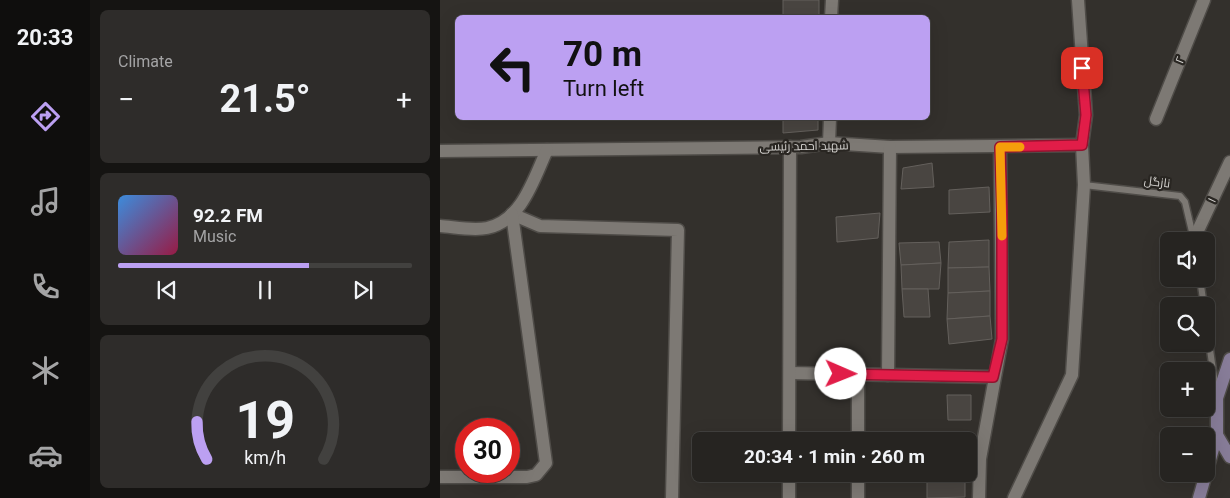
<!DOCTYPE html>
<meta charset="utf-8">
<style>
body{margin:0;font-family:Roboto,Cairo,sans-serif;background:#2e2c2a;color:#f1f3f6;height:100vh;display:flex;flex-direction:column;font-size:19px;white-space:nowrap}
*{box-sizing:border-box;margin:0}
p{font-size:16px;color:#a4a4a5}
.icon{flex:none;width:28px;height:28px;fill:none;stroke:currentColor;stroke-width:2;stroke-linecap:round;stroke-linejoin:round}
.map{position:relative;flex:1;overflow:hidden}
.drawer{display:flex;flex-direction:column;gap:10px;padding:10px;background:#151412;width:350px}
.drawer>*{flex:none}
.hud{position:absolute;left:15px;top:15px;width:475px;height:105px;border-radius:8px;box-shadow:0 5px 20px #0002,0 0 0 1px #42413f;background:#bca0f2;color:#111;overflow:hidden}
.controls{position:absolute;left:720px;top:232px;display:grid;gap:10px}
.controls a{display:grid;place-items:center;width:55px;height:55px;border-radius:8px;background:#262421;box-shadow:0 5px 20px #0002,0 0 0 1px #42413f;font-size:25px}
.speed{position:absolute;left:15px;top:418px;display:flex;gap:10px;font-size:25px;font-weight:700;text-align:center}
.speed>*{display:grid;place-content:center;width:65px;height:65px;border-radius:50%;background:#262421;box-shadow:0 5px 20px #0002,0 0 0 1px #42413f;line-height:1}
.speed .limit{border:8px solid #d22;background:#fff;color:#111}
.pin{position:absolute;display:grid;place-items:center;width:42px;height:42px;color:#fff;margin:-21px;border-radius:10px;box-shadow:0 2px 8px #0006}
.me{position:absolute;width:55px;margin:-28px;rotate:91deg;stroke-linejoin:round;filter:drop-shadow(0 0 4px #0008)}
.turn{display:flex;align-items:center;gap:18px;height:105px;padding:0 25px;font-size:22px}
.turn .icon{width:65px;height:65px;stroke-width:2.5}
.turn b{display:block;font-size:35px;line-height:42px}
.big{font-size:38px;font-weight:700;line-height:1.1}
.drawer .card{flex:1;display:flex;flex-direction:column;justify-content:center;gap:8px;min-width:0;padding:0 18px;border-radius:8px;background:#2e2c2a}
.drawer .dial{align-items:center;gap:0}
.dial svg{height:130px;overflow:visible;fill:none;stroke:#42413f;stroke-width:7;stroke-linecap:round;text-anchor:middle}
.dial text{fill:#f1f3f6;stroke:none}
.song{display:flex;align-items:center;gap:15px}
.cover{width:60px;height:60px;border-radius:8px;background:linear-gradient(135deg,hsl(210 70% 55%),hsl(340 70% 35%))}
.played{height:5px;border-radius:2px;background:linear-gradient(90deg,#bca0f2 65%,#42413f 65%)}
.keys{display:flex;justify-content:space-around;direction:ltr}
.heat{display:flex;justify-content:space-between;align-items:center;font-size:28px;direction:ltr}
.trip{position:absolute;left:252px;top:432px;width:285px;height:50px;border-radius:8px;background:#262421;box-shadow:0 5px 20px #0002,0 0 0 1px #42413f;font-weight:700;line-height:50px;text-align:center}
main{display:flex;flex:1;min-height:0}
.dock{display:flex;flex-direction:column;width:90px;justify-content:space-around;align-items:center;background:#0f0e0d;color:#a4a4a5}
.dock .icon{width:35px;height:35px}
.dock .selected{color:#bca0f2}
.dock b{font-size:22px;color:#f1f3f6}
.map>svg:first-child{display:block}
.building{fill:#494541;stroke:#64605c}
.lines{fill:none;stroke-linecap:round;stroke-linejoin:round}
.service-casing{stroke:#4f4c48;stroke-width:9}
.minor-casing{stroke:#4f4c48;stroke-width:15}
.secondary-casing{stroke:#4f4c48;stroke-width:15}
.service{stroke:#7d7974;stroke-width:6}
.minor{stroke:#7d7974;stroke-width:12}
.secondary{stroke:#887d99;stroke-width:12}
.route-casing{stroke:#92132f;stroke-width:12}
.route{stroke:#e11d48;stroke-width:9}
.slow{stroke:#f59e0b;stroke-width:9}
.labels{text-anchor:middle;stroke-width:4.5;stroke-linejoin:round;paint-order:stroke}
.street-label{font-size:12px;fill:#d4d2cf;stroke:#292622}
</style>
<main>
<nav class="dock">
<b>20:33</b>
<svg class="icon selected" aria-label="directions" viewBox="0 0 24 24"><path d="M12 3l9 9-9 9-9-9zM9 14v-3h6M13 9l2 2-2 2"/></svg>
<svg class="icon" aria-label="music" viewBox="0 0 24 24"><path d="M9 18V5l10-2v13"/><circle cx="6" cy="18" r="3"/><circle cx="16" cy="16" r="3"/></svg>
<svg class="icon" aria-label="phone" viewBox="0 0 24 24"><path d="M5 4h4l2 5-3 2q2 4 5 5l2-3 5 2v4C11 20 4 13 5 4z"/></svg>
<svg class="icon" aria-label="climate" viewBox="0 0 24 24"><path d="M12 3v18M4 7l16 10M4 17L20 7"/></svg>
<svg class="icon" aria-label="car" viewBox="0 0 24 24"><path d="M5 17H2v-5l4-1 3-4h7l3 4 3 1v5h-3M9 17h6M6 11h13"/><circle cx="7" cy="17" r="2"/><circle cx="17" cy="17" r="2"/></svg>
</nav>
<section class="drawer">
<div class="card"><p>Climate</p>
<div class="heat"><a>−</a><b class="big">21.5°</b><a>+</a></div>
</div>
<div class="card">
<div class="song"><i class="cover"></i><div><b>92.2 FM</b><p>Music</p></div></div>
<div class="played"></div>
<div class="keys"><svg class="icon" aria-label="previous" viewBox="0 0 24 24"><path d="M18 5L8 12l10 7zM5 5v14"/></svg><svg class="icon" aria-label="pause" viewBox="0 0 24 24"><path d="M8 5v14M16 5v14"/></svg><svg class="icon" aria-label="next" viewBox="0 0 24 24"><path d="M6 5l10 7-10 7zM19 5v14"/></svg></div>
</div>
<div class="card dial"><svg viewBox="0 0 100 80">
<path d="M14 69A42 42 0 1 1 86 69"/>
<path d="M14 69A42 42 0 0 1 8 46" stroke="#bca0f2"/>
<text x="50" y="56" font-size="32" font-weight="700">19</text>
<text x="50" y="72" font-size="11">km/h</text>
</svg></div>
</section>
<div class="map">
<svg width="790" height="498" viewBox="0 0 790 498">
<rect width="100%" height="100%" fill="#33302c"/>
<!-- building -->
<g class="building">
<rect x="343" y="0" width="36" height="18"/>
<polygon points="343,118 378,118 378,130 343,133"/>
<polygon points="492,163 494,187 461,189 463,168"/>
<polygon points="549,187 550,212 509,214 509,190"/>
<polygon points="440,213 438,238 397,242 396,217"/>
<polygon points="549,240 549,267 508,268 509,242"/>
<polygon points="499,242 501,263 461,265 459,243"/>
<polygon points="501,263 499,289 462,289 461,265"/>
<polygon points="549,267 550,291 508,293 508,268"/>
<polygon points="462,289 488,289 490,317 464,317"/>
<polygon points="550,291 550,316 507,319 508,293"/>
<polygon points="550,316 552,339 509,344 507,319"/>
<polygon points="507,395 531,395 531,420 508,420"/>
<polygon points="487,474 525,474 525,497 487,498"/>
</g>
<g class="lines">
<!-- service casing -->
<g class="service-casing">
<g id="service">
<polyline points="644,185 740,196 745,202 753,236"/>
<polyline points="760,279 764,306"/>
<polyline points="766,322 776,391"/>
</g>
</g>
<!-- minor casing -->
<g class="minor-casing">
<g id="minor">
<polyline points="391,18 392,0"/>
<polyline points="716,119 764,0"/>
<polyline points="389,143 390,118"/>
<polyline points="0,151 361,147 389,143 450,147 642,145"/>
<polyline points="72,214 100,226 238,230 232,498"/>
<path d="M0 226C14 227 33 231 47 228 82 221 94 178 107 150"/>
<polyline points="754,239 790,162"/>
<polyline points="350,373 553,377"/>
<polyline points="448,375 450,147"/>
<polyline points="349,441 350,147"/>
<polyline points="418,441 418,375"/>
<polyline points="0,477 87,477 96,475 106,463 72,214"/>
<polyline points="349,498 349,474"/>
<polyline points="418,498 418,474"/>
<polyline points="539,498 540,459 562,339 560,147"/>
<polyline points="574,498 632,375 644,185 642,145 646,115 638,0"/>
</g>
</g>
<!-- secondary casing -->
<g class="secondary-casing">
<g id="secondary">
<polyline points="790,359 777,398 777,435 790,457"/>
<polyline points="759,498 777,435"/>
</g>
</g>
<!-- service -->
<use href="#service" class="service"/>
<!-- minor -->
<use href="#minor" class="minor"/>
<!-- secondary -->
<use href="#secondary" class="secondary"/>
</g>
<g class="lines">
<!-- route casing -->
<g class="route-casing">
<polyline id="route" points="401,374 553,377 562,339 562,210 560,147 642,145 646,115 642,68"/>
</g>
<!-- route -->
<use href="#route" class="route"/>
<!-- slow -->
<polyline class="slow" points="562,236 560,147 580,147"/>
</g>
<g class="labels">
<!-- street labels -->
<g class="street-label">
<text transform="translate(740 60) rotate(-68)" y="4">۲</text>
<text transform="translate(364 146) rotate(-1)" y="4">شهید احمد رئیسی</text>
<text transform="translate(717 182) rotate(7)" y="4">نازگل</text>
<text transform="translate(772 200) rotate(-65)" y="4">۱</text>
</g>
</g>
</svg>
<div class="controls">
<a><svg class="icon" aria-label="sound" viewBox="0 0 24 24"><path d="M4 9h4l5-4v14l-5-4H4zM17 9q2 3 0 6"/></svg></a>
<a><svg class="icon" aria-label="search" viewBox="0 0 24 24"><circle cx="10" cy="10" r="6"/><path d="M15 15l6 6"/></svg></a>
<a>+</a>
<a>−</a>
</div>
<div class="speed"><div class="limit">30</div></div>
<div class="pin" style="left:642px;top:68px;background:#d93025"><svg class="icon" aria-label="arrive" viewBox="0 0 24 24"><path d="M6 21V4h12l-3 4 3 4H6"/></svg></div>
<svg class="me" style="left:401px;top:374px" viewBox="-20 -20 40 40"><circle r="19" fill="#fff"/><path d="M0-13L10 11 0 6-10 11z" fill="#e11d48"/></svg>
<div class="trip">20:34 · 1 min · 260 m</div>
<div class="hud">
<div class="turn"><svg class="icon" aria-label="left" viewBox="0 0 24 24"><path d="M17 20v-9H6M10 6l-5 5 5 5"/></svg><div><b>70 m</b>Turn left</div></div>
</div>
</div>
</main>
